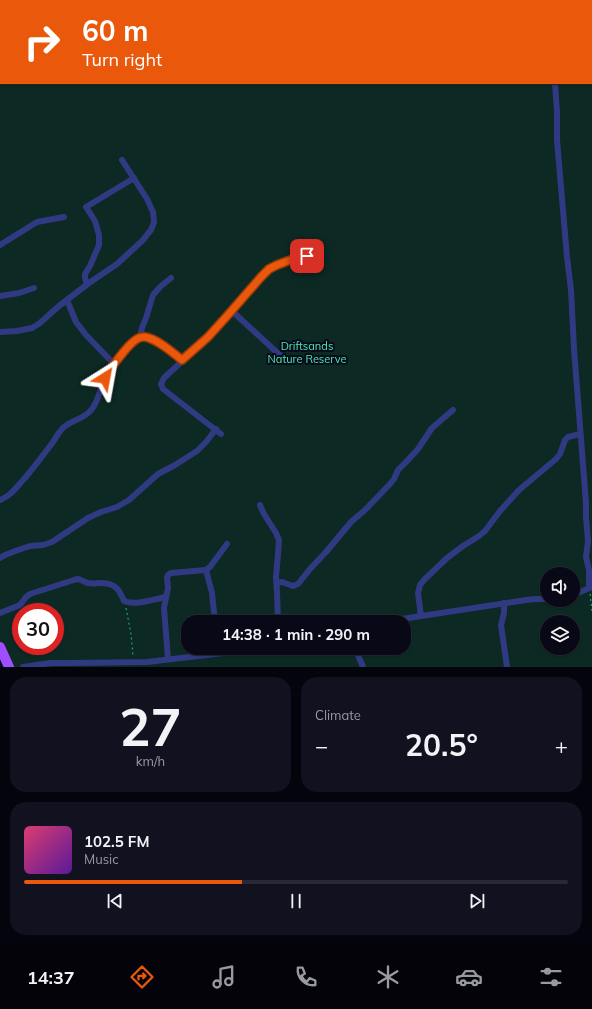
<!DOCTYPE html>
<meta charset="utf-8">
<style>
body{margin:0;font-family:Mulish,sans-serif;background:#11111f;color:#f1f3f6;height:100vh;display:flex;flex-direction:column;font-size:15px;white-space:nowrap}
*{box-sizing:border-box;margin:0}
p{font-size:13px;color:#989aa1}
.icon{flex:none;width:22px;height:22px;fill:none;stroke:currentColor;stroke-width:2;stroke-linecap:round;stroke-linejoin:round}
.map{position:relative;height:667px;overflow:hidden}
.side{display:flex;flex-direction:column;gap:10px;padding:10px;background:#04040c;flex:1}
.side>*{flex:none}
.banner{position:absolute;left:0px;top:0px;width:592px;height:84px;box-shadow:0 1px 3px #0004,0 0 0 1px #292935;background:#ea580c;color:#fff;overflow:hidden}
.controls{position:absolute;left:540px;top:567px;display:grid;gap:8px}
.controls a{display:grid;place-items:center;width:40px;height:40px;border-radius:50%;background:#080816;box-shadow:0 1px 3px #0004,0 0 0 1px #292935;font-size:20px}
.speed{position:absolute;left:12px;top:603px;display:flex;gap:8px;font-size:20px;font-weight:700;text-align:center}
.speed>*{display:grid;place-content:center;width:52px;height:52px;border-radius:50%;background:#080816;box-shadow:0 1px 3px #0004,0 0 0 1px #292935;line-height:1}
.speed .limit{border:6px solid #d22;background:#fff;color:#111}
.pin{position:absolute;display:grid;place-items:center;width:34px;height:34px;color:#fff;margin:-17px;border-radius:8px;box-shadow:0 2px 6px #0006}
.me{position:absolute;width:44px;margin:-22px;rotate:34deg;stroke-linejoin:round;filter:drop-shadow(0 0 3px #0008)}
.turn{display:flex;align-items:center;gap:14px;height:84px;padding:0 16px;font-size:18px}
.turn .icon{width:52px;height:52px;stroke-width:2.5}
.turn b{display:block;font-size:28px;line-height:34px}
.big{font-size:30px;font-weight:700;line-height:1.1}
.side .card{flex:1;display:flex;flex-direction:column;justify-content:center;gap:6px;min-width:0;padding:0 14px;border-radius:16px;background:#11111f}
.side .dial{align-items:center;gap:0}
.dial b{font-size:52px;line-height:1}
.song{display:flex;align-items:center;gap:12px}
.cover{width:48px;height:48px;border-radius:6px;background:linear-gradient(135deg,hsl(340 70% 55%),hsl(270 70% 35%))}
.played{height:4px;border-radius:2px;background:linear-gradient(90deg,#ea580c 40%,#292935 40%)}
.keys{display:flex;justify-content:space-around;direction:ltr}
.heat{display:flex;justify-content:space-between;align-items:center;font-size:22px;direction:ltr}
.side .tiles{flex:1;display:grid;gap:10px;grid-template-columns:1fr 1fr}
.card:last-child{grid-column:span 2}
.trip{position:absolute;left:181px;top:615px;width:230px;height:40px;border-radius:16px;background:#080816;box-shadow:0 1px 3px #0004,0 0 0 1px #292935;font-weight:700;line-height:40px;text-align:center}
.dock{display:flex;height:64px;justify-content:space-around;align-items:center;background:#030309;color:#989aa1}
.dock .icon{width:28px;height:28px}
.dock .current{color:#ea580c}
.dock b{font-size:18px;color:#f1f3f6}
.map>svg:first-child{display:block}
.green{fill:#0c2923;fill-rule:evenodd}
.lines{fill:none;stroke-linecap:round;stroke-linejoin:round}
.path{stroke:#21b996;stroke-width:1;stroke-dasharray:2 3;stroke-linecap:butt}
.minor{stroke:#303a82;stroke-width:6}
.primary{stroke:#9f4eff;stroke-width:10}
.route-casing{stroke:#983908;stroke-width:10}
.route{stroke:#ea580c;stroke-width:7}
.labels{text-anchor:middle;stroke-width:4;stroke-linejoin:round;paint-order:stroke}
.park-label{font-size:11px;fill:#48eaa6;stroke:#0a0a1e}
</style>
<div class="map">
<svg width="592" height="667" viewBox="0 0 592 667">
<rect width="100%" height="100%" fill="#0a0a1e"/>
<!-- green -->
<path class="green" d="M0 0H592V667H8L0 649ZM1 1H591V83H1ZM547 574H573V600H547ZM21 612H55V646H21ZM188 622H404V648H188ZM547 622H573V648H547Z"/>
<g class="lines">
<!-- path -->
<g class="path">
<polyline points="590,594 592,611"/>
<polyline points="126,608 131,634 133,656"/>
</g>
<!-- minor -->
<g class="minor">
<polyline points="544,0 545,1"/>
<polyline points="555,83 557,112 557,140 567,257 571,290 574,349 586,503 586,517 588,541 586,557 589,570 589,588"/>
<polyline points="0,245 29,227 37,222 64,217"/>
<polyline points="87,284 85,278 85,274 90,266 99,245 99,235 95,221 86,207 134,178"/>
<polyline points="0,296 19,293 34,288"/>
<polyline points="67,300 76,322 86,335 114,364"/>
<polyline points="232,311 283,358"/>
<polyline points="0,332 17,331 32,328 40,323 59,306 89,283 117,264 142,241 151,230 154,222 153,212 147,199 122,160"/>
<polyline points="140,337 142,328 146,318 153,295 161,286 171,278"/>
<polyline points="221,434 163,389 161,384 164,378 208,337 227,316 261,277 269,269 277,265 293,259 307,256"/>
<path d="M0 500C4 498 7 497 10 494 16 489 20 483 25 478 35 466 44 454 53 442 56 438 58 433 62 429 70 420 84 420 92 409 99 400 100 388 105 378 109 370 133 339 141 337 153 334 174 353 182 360"/>
<polyline points="260,505 264,514 276,533 279,540 278,554 276,577 277,592 278,622"/>
<polyline points="0,558 5,555 18,550 30,546 43,545 52,542 88,518 101,512 117,507 129,500 158,474 175,465 197,451 206,442 216,429"/>
<polyline points="206,570 212,593 215,622"/>
<polyline points="277,583 282,582 293,586 298,584 310,569 326,552 351,522 365,510 390,484 394,479 398,470 407,461 418,449 432,428 453,410"/>
<polyline points="573,595 592,587"/>
<polyline points="504,603 504,613 501,625 507,667"/>
<path d="M0 613 20 605 26 597 30 594 77 579C81 579 84 582 88 583 93 584 97 583 101 583 115 583 119 589 124 601 136 606 154 599 166 597"/>
<polyline points="421,616 418,593 420,585 425,579 447,558 463,546 479,536 485,531 500,511 519,490 556,459 560,454 565,440 568,437 580,434"/>
<polyline points="382,622 526,600 535,599 547,599"/>
<polyline points="355,648 363,667"/>
<polyline points="168,659 164,608 168,588 167,578 168,575 171,573 206,570 210,567 227,544"/>
<polyline points="23,667 51,663 70,663 147,662 267,648"/>
</g>
<!-- primary -->
<polyline class="primary" points="0,647 9,667"/>
</g>
<g class="lines">
<!-- route casing -->
<g class="route-casing">
<path id="route" d="M105 378C110 369 130 341 139 338 140 337 144 337 145 337 158 339 173 353 182 360L208 337 227 316 261 277 269 269 277 265 293 259 307 256"/>
</g>
<!-- route -->
<use href="#route" class="route"/>
</g>
<g class="labels">
<!-- park labels -->
<g class="park-label">
<text x="307" y="350">Driftsands<tspan x="307" dy="13">Nature Reserve</tspan></text>
</g>
</g>
</svg>
<div class="controls">
<a><svg class="icon" aria-label="sound" viewBox="0 0 24 24"><path d="M4 9h4l5-4v14l-5-4H4zM17 9q2 3 0 6"/></svg></a>
<a><svg class="icon" aria-label="layers" viewBox="0 0 24 24"><path d="M12 4l9 5-9 5-9-5zM3 14l9 5 9-5"/></svg></a>
</div>
<div class="speed"><div class="limit">30</div></div>
<div class="pin" style="left:307px;top:256px;background:#d93025"><svg class="icon" aria-label="arrive" viewBox="0 0 24 24"><path d="M6 21V4h12l-3 4 3 4H6"/></svg></div>
<svg class="me" style="left:105px;top:378px" viewBox="-20 -20 40 40"><path d="M0-17L14 15 0 8-14 15z" fill="#ea580c" stroke="#fff" stroke-width="4"/></svg>
<div class="trip">14:38 · 1 min · 290 m</div>
<div class="banner">
<div class="turn"><svg class="icon" aria-label="right" viewBox="0 0 24 24"><path d="M7 20v-9h11M14 6l5 5-5 5"/></svg><div><b>60 m</b>Turn right</div></div>
</div>
</div>
<section class="side">
<div class="tiles">
<div class="card dial"><b>27</b><p>km/h</p></div>
<div class="card"><p>Climate</p>
<div class="heat"><a>−</a><b class="big">20.5°</b><a>+</a></div>
</div>
<div class="card">
<div class="song"><i class="cover"></i><div><b>102.5 FM</b><p>Music</p></div></div>
<div class="played"></div>
<div class="keys"><svg class="icon" aria-label="previous" viewBox="0 0 24 24"><path d="M18 5L8 12l10 7zM5 5v14"/></svg><svg class="icon" aria-label="pause" viewBox="0 0 24 24"><path d="M8 5v14M16 5v14"/></svg><svg class="icon" aria-label="next" viewBox="0 0 24 24"><path d="M6 5l10 7-10 7zM19 5v14"/></svg></div>
</div>
</div>
</section>
<nav class="dock">
<b>14:37</b>
<svg class="icon current" aria-label="directions" viewBox="0 0 24 24"><path d="M12 3l9 9-9 9-9-9zM9 14v-3h6M13 9l2 2-2 2"/></svg>
<svg class="icon" aria-label="music" viewBox="0 0 24 24"><path d="M9 18V5l10-2v13"/><circle cx="6" cy="18" r="3"/><circle cx="16" cy="16" r="3"/></svg>
<svg class="icon" aria-label="phone" viewBox="0 0 24 24"><path d="M5 4h4l2 5-3 2q2 4 5 5l2-3 5 2v4C11 20 4 13 5 4z"/></svg>
<svg class="icon" aria-label="climate" viewBox="0 0 24 24"><path d="M12 3v18M4 7l16 10M4 17L20 7"/></svg>
<svg class="icon" aria-label="car" viewBox="0 0 24 24"><path d="M5 17H2v-5l4-1 3-4h7l3 4 3 1v5h-3M9 17h6M6 11h13"/><circle cx="7" cy="17" r="2"/><circle cx="17" cy="17" r="2"/></svg>
<svg class="icon" aria-label="filters" viewBox="0 0 24 24"><path d="M4 7h16M4 17h16"/><circle cx="9" cy="7" r="2"/><circle cx="15" cy="17" r="2"/></svg>
</nav>
